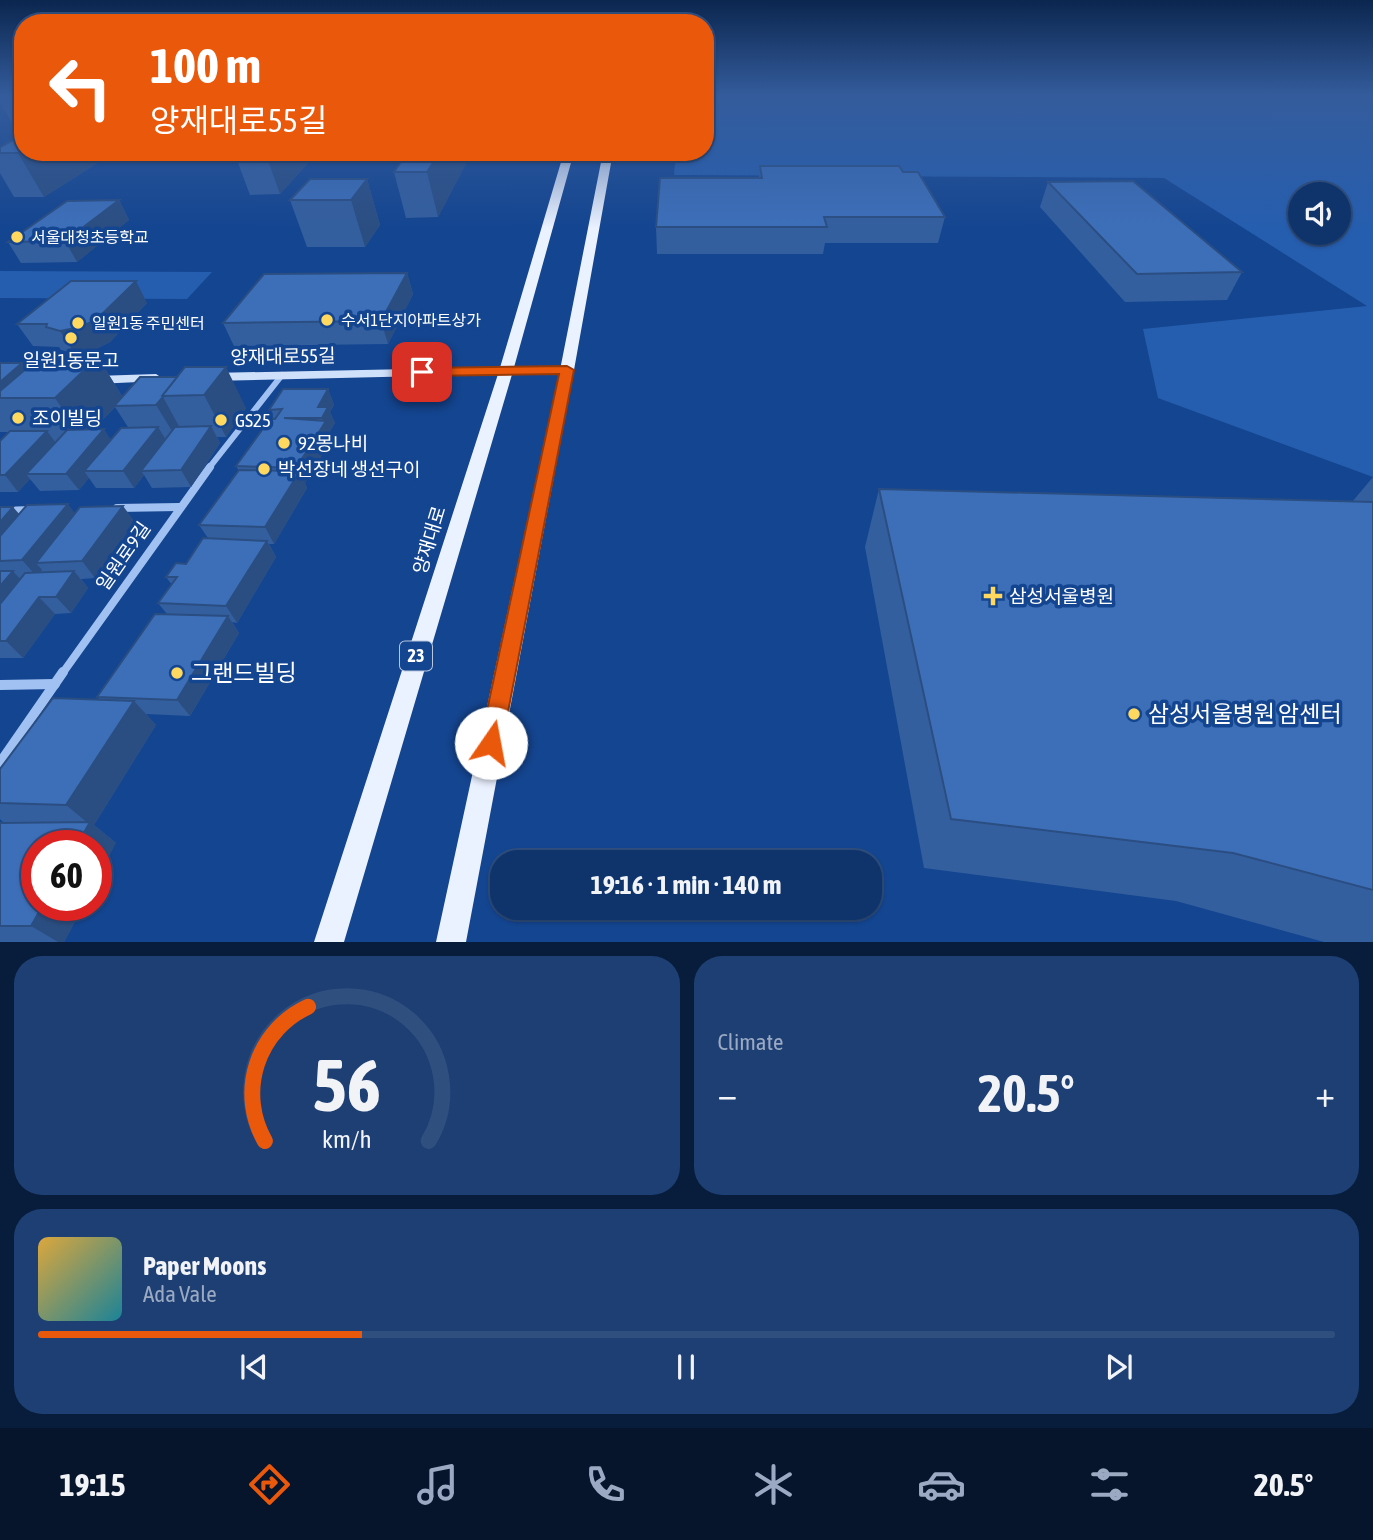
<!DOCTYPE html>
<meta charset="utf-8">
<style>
body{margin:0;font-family:"Asap Condensed","Noto Sans KR",sans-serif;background:#1d3f74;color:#f1f3f6;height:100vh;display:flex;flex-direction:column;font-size:26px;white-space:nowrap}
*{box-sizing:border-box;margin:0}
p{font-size:23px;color:#9baac2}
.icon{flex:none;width:38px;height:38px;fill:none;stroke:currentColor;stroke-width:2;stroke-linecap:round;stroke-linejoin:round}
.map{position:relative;height:942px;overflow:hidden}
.side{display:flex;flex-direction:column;gap:14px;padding:14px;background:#081d3b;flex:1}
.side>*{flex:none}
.banner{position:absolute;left:14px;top:14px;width:700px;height:147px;border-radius:28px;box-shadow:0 2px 5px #0004,0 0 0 2px #2f4f7f;background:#ea580c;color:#fff;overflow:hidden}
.buttons{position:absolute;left:1288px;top:182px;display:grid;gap:14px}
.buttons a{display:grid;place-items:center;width:63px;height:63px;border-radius:50%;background:#0f346c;box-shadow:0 2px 5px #0004,0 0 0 2px #2f4f7f;font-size:35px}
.speed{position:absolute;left:21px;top:830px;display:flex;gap:14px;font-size:35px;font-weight:700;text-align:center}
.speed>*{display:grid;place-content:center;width:91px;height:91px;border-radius:50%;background:#0f346c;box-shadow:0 2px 5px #0004,0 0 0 2px #2f4f7f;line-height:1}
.speed .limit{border:10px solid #d22;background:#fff;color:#111}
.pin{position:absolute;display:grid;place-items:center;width:60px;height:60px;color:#fff;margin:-30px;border-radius:14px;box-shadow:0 4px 10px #0006}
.me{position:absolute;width:77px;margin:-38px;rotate:12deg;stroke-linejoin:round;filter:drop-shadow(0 0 5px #0008)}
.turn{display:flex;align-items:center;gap:24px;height:147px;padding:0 21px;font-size:32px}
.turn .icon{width:91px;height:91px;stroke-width:2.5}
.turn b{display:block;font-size:49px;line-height:60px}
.big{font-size:52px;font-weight:700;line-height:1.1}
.side .tile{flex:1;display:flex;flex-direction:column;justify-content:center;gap:10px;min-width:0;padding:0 24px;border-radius:28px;background:#1d3f74}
.side .dial{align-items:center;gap:0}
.dial svg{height:182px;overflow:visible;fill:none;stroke:#2f4f7f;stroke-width:7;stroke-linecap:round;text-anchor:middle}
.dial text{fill:#f1f3f6;stroke:none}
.song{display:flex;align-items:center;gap:21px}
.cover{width:84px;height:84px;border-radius:10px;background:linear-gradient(135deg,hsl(40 70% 55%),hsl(190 70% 35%))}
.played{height:7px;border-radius:4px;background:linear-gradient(90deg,#ea580c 25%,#2f4f7f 25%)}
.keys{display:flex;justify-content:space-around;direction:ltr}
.heat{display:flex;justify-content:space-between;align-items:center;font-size:38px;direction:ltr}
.side .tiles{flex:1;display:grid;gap:14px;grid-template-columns:1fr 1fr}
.tile:last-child{grid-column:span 2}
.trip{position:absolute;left:490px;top:850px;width:392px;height:70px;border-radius:28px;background:#0f346c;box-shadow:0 2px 5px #0004,0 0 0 2px #2f4f7f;font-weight:700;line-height:70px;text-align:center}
.menu{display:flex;height:112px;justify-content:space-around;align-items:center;background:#06152b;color:#9baac2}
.menu .icon{width:49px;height:49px}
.menu .on{color:#ea580c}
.menu b{font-size:32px;color:#f1f3f6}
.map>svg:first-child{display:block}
.green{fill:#265eaf;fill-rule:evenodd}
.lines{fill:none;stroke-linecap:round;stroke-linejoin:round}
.street-far2{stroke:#a0c1f1;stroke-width:6}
.street-far1{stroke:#a0c1f1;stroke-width:8}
.street{stroke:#a0c1f1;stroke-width:10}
.secondary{fill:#cfe0fb;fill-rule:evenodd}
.primary{fill:#eaf1ff;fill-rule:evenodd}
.wall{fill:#345f9f;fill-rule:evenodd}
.shaded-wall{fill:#2b4e82}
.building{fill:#3d6fb9;stroke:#2b4e82;stroke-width:2}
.route{fill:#ea580c;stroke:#983908;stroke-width:2}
.poi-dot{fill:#ffd860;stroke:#144590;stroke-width:2.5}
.labels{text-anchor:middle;stroke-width:7;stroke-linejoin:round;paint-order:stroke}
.far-poi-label{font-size:16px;fill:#fff;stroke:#144590;text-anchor:start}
.shield{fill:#144590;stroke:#b8c7de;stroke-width:2}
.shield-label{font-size:18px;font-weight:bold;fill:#fff}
.street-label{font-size:19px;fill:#fff;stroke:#144590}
.poi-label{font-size:19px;fill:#fff;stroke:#144590;text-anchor:start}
.near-poi-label{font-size:23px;fill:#fff;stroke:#144590;text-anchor:start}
</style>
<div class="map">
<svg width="1373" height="942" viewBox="0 0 1373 942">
<rect width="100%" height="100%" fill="#144590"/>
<!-- green -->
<g class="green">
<path d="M705 96H1373V477L1158 398 1143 329 1367 306 1164 178 674 175 676 152H705ZM1300 194H1339V233H1300Z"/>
<polygon points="0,271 212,272 187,299 0,298"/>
</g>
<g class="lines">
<!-- street-far2 -->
<g class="street-far2">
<polyline points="506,371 567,370"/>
<polyline points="209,468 282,375"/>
</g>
<!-- street-far1 -->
<g class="street-far1">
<polyline points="117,508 179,507"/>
<polyline points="0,511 32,510"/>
<polyline points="62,674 210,467"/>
</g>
<!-- street -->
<g class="street">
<polyline points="0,685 55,684"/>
<polyline points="0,763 63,672"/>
</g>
<!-- secondary -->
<g class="secondary">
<polygon points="506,367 512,371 510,374 211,381 205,377 211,373"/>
<polygon points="156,374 162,378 160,381 96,384 90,380 96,376"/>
</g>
<!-- primary -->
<g class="primary">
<polygon points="564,152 574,152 513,371 344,942 314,942 499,371"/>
<polygon points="603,152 613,152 574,370 466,942 436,942 560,370"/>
</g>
</g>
<!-- wall -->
<g class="wall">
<polygon points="0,96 23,96 23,123 12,123 0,102"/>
<polygon points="0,147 113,153 44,197 14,197 0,173"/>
<polygon points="234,152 318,152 280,194 250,195"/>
<polygon points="408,152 472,152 438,217 406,218 394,172"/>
<polygon points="760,166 903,172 945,217 938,243 825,243 823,254 657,254 656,227 759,178"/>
<polygon points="367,179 380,225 365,247 307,247 290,200"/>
<polygon points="1048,182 1242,272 1227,300 1125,302 1040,207"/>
<polygon points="119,200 129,220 77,262 21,263 8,242"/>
<polygon points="407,273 413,294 388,344 234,346 223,323"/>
<polygon points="147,303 110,342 94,350 75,354 61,350 59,347 33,346 17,324"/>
<path d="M98 357 122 396 177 377 246 408 226 437H217L220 443 191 487 152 488 144 475 134 488H96L89 478 79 490 40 491 30 479 18 492H0V441L9 432H0V363H22L26 369ZM115 407 128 427 111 439 94 429Z"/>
<polygon points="328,389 334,405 330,412 335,423 330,431 333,437 305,483 307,488 274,544 269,544 276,557 237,623 232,622 239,633 190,716 146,714 156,725 94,825 116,843 37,905 84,905 64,942 0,942 0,823 4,823 0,819 0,769 100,700 97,697 167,614 158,603 172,585 166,577 186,564 208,538 199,525 239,471 236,466 274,419 269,410"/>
<polygon points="1373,477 1373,942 1324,942 1176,901 924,868 865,547 879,489 1352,502"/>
<polygon points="0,507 19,514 75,513 135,522 95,578 81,579 88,588 71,613 55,614 23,658 0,658"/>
</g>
<!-- shaded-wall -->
<g class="shaded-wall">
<polygon points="23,151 23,152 113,153 44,197 18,153"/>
<polygon points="265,152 318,152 280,194"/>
<polygon points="440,152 472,152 438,217 427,172"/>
<polygon points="367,179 380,225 365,247 351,200"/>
<polygon points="119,200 129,220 77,262 65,241"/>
<polygon points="407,273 413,294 388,344 381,321"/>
<polygon points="136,281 147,303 110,342 94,350 75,354 60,331"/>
<polygon points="98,357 123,398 114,406 115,407 83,440 55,398"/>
<polygon points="22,363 47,398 0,398 0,382"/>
<polygon points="226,367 246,408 226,437 204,395"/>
<polygon points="328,389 334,405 330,412 335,423 330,431 333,437 305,483 307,488 274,544 265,527 298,473 296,468 324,424 318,407"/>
<polygon points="163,397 180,428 175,436 156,405"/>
<polygon points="211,426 220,443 191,487 181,470"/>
<polygon points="158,427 168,443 141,471 144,475 134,488 123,471"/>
<polygon points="104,429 115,446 84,471 89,478 79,490 66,474"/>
<polygon points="47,431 59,447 26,474 30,479 18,492 5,475"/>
<polygon points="68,504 81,521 36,563 42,570 37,577 22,560"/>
<polygon points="123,506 135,522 95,578 82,561"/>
<polygon points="13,507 28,524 0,556 0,522"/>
<polygon points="267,541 276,557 237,623 226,606"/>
<polygon points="13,571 28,588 0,624 0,586"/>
<polygon points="74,571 88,588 71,613 56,597"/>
<polygon points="39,597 55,614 23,658 6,641"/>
<polygon points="228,616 239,633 190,716 177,700"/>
<polygon points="134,701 156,725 94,825 116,843 96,881 96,845 77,845 89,824 66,805"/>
<polygon points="43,905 84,905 64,942 58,942 31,926"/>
</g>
<!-- building -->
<g class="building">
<polygon points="23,135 23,151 18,153 0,153 0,147"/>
<polygon points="408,152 440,152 427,172 394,172"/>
<polygon points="760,166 899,166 903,172 918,172 945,217 824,217 827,227 656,227 660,178 762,178"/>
<polygon points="310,179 367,179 351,200 290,200"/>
<polygon points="1133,181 1242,272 1137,274 1048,182"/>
<polygon points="119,200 65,241 8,242 67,201"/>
<polygon points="407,273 381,321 223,323 264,274"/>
<polygon points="71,281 136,281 96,320 80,327 60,331 46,327 47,324 17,324"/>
<polygon points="40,357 98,357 55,398 0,398 0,391"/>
<polygon points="0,363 22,363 0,382"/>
<polygon points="185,367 226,367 204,395 162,396"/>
<polygon points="140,377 177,377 162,396 163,397 156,405 114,406"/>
<polygon points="283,389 328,389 318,407 328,407 322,418 284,418 326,421 296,468 236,466 270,419 275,419 282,409 269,410"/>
<polygon points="211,426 181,470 141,471 175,427"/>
<polygon points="158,427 123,471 84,471 121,428"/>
<polygon points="104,429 66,474 26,474 67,430"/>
<polygon points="10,431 47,431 5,475 0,475 0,441"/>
<polygon points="239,470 300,471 265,527 199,525"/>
<polygon points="879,489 1373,502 1373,890 1233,853 951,819"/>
<polygon points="68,504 22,560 0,561 0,536 27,505"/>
<polygon points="123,506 82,561 36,563 80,507"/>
<polygon points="0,507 13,507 0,522"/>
<polygon points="203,538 267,541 226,606 158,603 177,577 166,577 176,563 186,564"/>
<polygon points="0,571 13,571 0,586"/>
<polygon points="74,571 56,597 39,597 6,641 0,641 0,604 25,573"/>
<polygon points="155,614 228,616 177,700 97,697"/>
<polygon points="53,698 134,701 66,805 0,803 0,769"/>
<polygon points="90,822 77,845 37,845 37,905 43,905 31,926 0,926 0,823"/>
</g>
<!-- sky -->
<linearGradient id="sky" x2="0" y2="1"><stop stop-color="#0b264f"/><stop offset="0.42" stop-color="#345c9c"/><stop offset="1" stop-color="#345c9c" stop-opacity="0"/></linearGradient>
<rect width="1373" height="228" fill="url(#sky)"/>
<!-- route -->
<polygon class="route" points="567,366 574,370 502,743 499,750 491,753 483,750 480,743 559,374 422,376 415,372 422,368"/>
<!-- markers -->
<g class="poi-dot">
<circle cx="17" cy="237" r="7"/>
<circle cx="327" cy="320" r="7"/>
<circle cx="78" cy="323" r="7"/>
<circle cx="71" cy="338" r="7"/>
<circle cx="18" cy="418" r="7"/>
<circle cx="221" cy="420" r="7"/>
<circle cx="284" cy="443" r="7"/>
<circle cx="264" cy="469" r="7"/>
<path d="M989.5 585.5h7v7h7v7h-7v7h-7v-7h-7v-7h7z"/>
<circle cx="177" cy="673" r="7"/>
<circle cx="1134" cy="714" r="7"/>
</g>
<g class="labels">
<!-- far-poi labels -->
<g class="far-poi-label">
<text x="31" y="243">서울대청초등학교</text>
<text x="341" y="326">수서1단지아파트상가</text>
<text x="92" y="329">일원1동 주민센터</text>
</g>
<!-- shield labels -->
<rect class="shield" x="400" y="641.5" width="32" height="29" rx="5"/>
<g class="shield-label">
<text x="416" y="662">23</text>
</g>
<!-- street labels -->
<g class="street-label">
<text transform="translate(283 356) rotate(-1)" y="7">양재대로55길</text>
<text transform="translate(429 540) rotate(-73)" y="7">양재대로</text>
<text transform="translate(123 556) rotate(-55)" y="7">일원로9길</text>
</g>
<!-- poi labels -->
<g class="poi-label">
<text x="71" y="367" text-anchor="middle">일원1동문고</text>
<text x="32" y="425">조이빌딩</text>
<text x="235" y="427">GS25</text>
<text x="298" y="450">92몽나비</text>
<text x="278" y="476">박선장네 생선구이</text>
<text x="1009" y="603">삼성서울병원</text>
</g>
<!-- near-poi labels -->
<g class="near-poi-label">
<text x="191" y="681">그랜드빌딩</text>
<text x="1148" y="722">삼성서울병원 암센터</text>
</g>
</g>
</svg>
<div class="buttons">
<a><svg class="icon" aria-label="sound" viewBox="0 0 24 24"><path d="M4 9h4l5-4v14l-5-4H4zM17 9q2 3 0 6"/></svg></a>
</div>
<div class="speed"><div class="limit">60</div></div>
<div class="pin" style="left:422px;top:372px;background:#d93025"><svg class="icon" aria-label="arrive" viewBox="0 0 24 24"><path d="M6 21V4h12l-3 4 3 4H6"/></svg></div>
<svg class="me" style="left:491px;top:743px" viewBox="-20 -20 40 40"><circle r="19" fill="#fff"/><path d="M0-13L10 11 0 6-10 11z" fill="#ea580c"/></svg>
<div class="trip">19:16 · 1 min · 140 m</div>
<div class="banner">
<div class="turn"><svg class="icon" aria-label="left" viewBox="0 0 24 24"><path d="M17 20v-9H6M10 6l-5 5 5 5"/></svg><div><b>100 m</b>양재대로55길</div></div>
</div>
</div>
<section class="side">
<div class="tiles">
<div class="tile dial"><svg viewBox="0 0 100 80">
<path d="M14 69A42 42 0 1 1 86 69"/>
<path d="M14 69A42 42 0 0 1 33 10" stroke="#ea580c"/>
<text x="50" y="56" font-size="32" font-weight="700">56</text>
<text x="50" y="72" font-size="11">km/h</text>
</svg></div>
<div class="tile"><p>Climate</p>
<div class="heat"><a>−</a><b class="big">20.5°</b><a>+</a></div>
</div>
<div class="tile">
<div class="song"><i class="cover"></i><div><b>Paper Moons</b><p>Ada Vale</p></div></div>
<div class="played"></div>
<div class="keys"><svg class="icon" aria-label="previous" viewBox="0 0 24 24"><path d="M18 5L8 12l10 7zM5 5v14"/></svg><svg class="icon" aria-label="pause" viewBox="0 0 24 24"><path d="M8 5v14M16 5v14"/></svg><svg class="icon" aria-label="next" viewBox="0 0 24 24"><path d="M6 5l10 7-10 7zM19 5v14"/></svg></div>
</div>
</div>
</section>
<nav class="menu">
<b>19:15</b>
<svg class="icon on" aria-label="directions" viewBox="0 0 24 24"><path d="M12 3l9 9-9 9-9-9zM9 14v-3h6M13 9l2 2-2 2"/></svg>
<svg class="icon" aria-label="music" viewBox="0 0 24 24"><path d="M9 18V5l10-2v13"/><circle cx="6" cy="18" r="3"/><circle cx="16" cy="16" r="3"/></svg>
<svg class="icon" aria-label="phone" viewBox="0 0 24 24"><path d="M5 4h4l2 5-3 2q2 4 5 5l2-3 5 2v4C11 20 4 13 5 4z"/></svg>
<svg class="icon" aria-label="climate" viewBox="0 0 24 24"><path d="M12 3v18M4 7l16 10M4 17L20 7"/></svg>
<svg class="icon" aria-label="car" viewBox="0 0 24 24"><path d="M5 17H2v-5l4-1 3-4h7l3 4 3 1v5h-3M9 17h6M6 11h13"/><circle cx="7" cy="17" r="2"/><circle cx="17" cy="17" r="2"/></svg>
<svg class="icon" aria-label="filters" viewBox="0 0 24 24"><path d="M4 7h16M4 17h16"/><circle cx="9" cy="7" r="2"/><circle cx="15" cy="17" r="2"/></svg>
<b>20.5°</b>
</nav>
